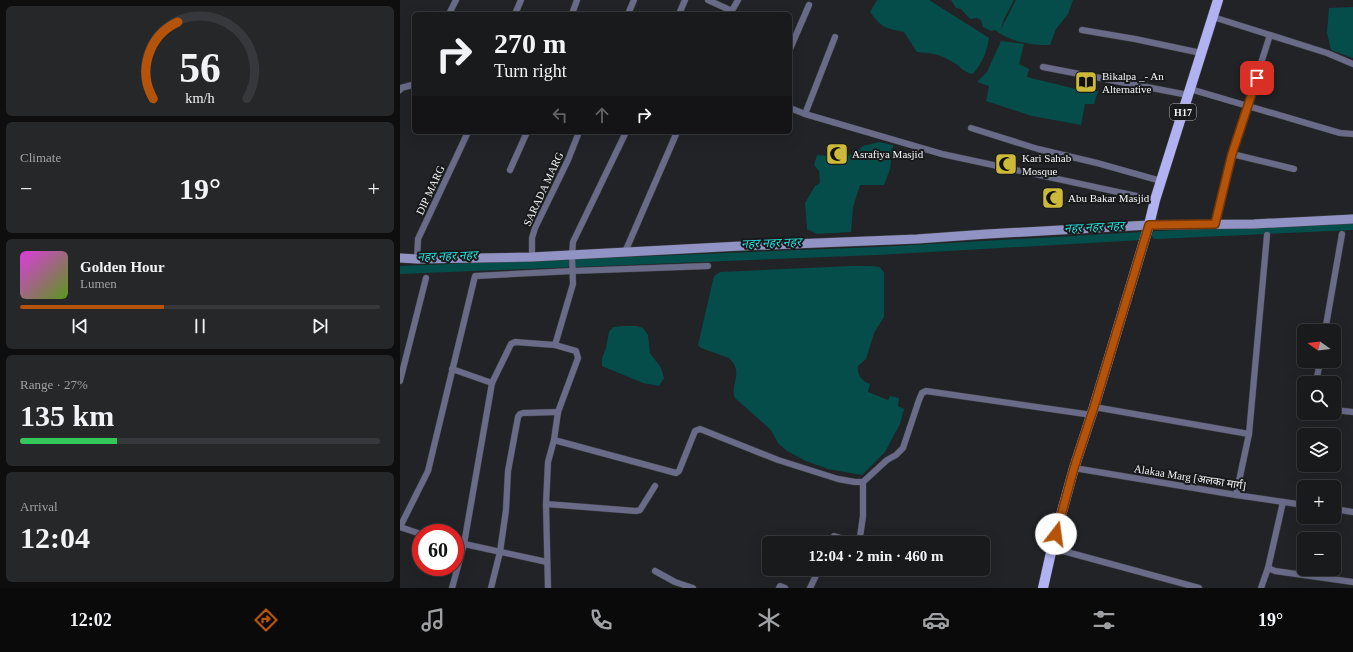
<!DOCTYPE html>
<meta charset="utf-8">
<style>
body{margin:0;font-family:"Times New Roman","Noto Sans Devanagari",serif;background:#262729;color:#f1f3f6;height:100vh;display:flex;flex-direction:column;font-size:15px;white-space:nowrap}
*{box-sizing:border-box;margin:0}
p{font-size:13px;color:#9fa1a3}
.icon{flex:none;width:22px;height:22px;fill:none;stroke:currentColor;stroke-width:2;stroke-linecap:round;stroke-linejoin:round}
.map{position:relative;flex:1;overflow:hidden}
.side{display:flex;flex-direction:column;gap:6px;padding:6px;background:#0e0e0f;width:400px}
.side>*{flex:none}
.guide{position:absolute;left:12px;top:12px;width:380px;height:122px;border-radius:6px;box-shadow:0 4px 16px #0002,0 0 0 1px #37383b;background:#191a1c;color:#f1f3f6;overflow:hidden}
.needle{width:26px;rotate:284deg}
.tools{position:absolute;left:897px;top:324px;display:grid;gap:8px}
.tools a{display:grid;place-items:center;width:44px;height:44px;border-radius:6px;background:#191a1c;box-shadow:0 4px 16px #0002,0 0 0 1px #37383b;font-size:20px}
.speed{position:absolute;left:12px;top:524px;display:flex;gap:8px;font-size:20px;font-weight:700;text-align:center}
.speed>*{display:grid;place-content:center;width:52px;height:52px;border-radius:50%;background:#191a1c;box-shadow:0 4px 16px #0002,0 0 0 1px #37383b;line-height:1}
.speed .limit{border:6px solid #d22;background:#fff;color:#111}
.pin{position:absolute;display:grid;place-items:center;width:34px;height:34px;color:#fff;margin:-17px;border-radius:8px;box-shadow:0 2px 6px #0006}
.me{position:absolute;width:44px;margin:-22px;rotate:15deg;stroke-linejoin:round;filter:drop-shadow(0 0 3px #0008)}
.turn{display:flex;align-items:center;gap:14px;height:84px;padding:0 16px;font-size:18px}
.turn .icon{width:52px;height:52px;stroke-width:2.5}
.turn b{display:block;font-size:28px;line-height:34px}
.lanes{display:flex;align-items:center;height:38px;padding:0 16px;background:#0003;justify-content:center;gap:20px;direction:ltr}
.lanes .off{opacity:.35}
.big{font-size:30px;font-weight:700;line-height:1.1}
.side .widget{flex:1;display:flex;flex-direction:column;justify-content:center;gap:6px;min-width:0;padding:0 14px;border-radius:6px;background:#262729}
.side .dial{align-items:center;gap:0}
.dial svg{height:104px;overflow:visible;fill:none;stroke:#37383b;stroke-width:7;stroke-linecap:round;text-anchor:middle}
.dial text{fill:#f1f3f6;stroke:none}
.song{display:flex;align-items:center;gap:12px}
.cover{width:48px;height:48px;border-radius:6px;background:linear-gradient(135deg,hsl(300 70% 55%),hsl(90 70% 35%))}
.played{height:4px;border-radius:2px;background:linear-gradient(90deg,#b45309 40%,#37383b 40%)}
.keys{display:flex;justify-content:space-around;direction:ltr}
.heat{display:flex;justify-content:space-between;align-items:center;font-size:22px;direction:ltr}
.charge{height:6px;border-radius:3px;background:linear-gradient(90deg,#34c759 27%,#37383b 0)}
.trip{position:absolute;left:362px;top:536px;width:228px;height:40px;border-radius:6px;background:#191a1c;box-shadow:0 4px 16px #0002,0 0 0 1px #37383b;font-weight:700;line-height:40px;text-align:center}
.menu{display:flex;height:64px;justify-content:space-around;align-items:center;background:#0a0a0b;color:#9fa1a3}
.menu .icon{width:28px;height:28px}
.menu .selected{color:#b45309}
.menu b{font-size:18px;color:#f1f3f6}
main{display:flex;flex:1;min-height:0}
.map>svg:first-child{display:block}
.water{fill:#054d4b}
.lines{fill:none;stroke-linecap:round;stroke-linejoin:round}
.canal{stroke:#054d4b;stroke-width:8}
.street-casing{stroke:#3f4043;stroke-width:7}
.secondary-casing{stroke:#3f4043;stroke-width:10}
.primary-casing{stroke:#3f4043;stroke-width:11}
.street{stroke:#696b89;stroke-width:6}
.secondary{stroke:#9193c4;stroke-width:9}
.primary{stroke:#b0b2f2;stroke-width:10}
.route-casing{stroke:#753606;stroke-width:10}
.route{stroke:#b45309;stroke-width:7}
.labels{text-anchor:middle;stroke-width:4;stroke-linejoin:round;paint-order:stroke}
.shield{fill:#181a1c;stroke:#b2b3b5;stroke-width:1}
.shield-label{font-size:10px;font-weight:bold;fill:#f4f5f7}
.poi-label{font-size:11px;fill:#f4f5f7;stroke:#181a1c;text-anchor:start}
.street-label{font-size:11px;fill:#f4f5f7;stroke:#181a1c}
.water-label{font-size:12px;font-style:italic;fill:#23dfda;stroke:#181a1c}
</style>
<main>
<section class="side">
<div class="widget dial"><svg viewBox="0 0 100 80">
<path d="M14 69A42 42 0 1 1 86 69"/>
<path d="M14 69A42 42 0 0 1 33 10" stroke="#b45309"/>
<text x="50" y="56" font-size="32" font-weight="700">56</text>
<text x="50" y="72" font-size="11">km/h</text>
</svg></div>
<div class="widget"><p>Climate</p>
<div class="heat"><a>−</a><b class="big">19°</b><a>+</a></div>
</div>
<div class="widget">
<div class="song"><i class="cover"></i><div><b>Golden Hour</b><p>Lumen</p></div></div>
<div class="played"></div>
<div class="keys"><svg class="icon" aria-label="previous" viewBox="0 0 24 24"><path d="M18 5L8 12l10 7zM5 5v14"/></svg><svg class="icon" aria-label="pause" viewBox="0 0 24 24"><path d="M8 5v14M16 5v14"/></svg><svg class="icon" aria-label="next" viewBox="0 0 24 24"><path d="M6 5l10 7-10 7zM19 5v14"/></svg></div>
</div>
<div class="widget"><p>Range · 27%</p><b class="big">135 km</b><div class="charge"></div></div>
<div class="widget"><p>Arrival</p><b class="big">12:04</b></div>
</section>
<div class="map">
<svg width="953" height="588" viewBox="0 0 953 588">
<rect width="100%" height="100%" fill="#212326"/>
<!-- water -->
<g class="water">
<path d="M477 0H529L589 38C587 52 582 63 573 74 563 73 560 65 551 61 539 54 531 53 517 52L504 32C485 28 482 28 470 12Z"/>
<path d="M551 0H614L604 19 601 29 616 0H673L668 14 656 29 650 45C631 45 610 42 595 30L591 31 583 27 581 20 577 18 570 19 561 9 556 8Z"/>
<polygon points="953,7 953,58 931,50 927,33 929,8"/>
<polygon points="601,41 624,44 619,64 629,69 627,77 684,91 698,91 694,104 685,104 681,125 632,116 586,101 589,86 577,82 587,72"/>
<polygon points="479,142 493,145 490,169 484,185 460,185 453,207 451,232 417,234 407,229 405,203 415,186 420,183 419,171 414,165 417,155 441,157 454,154 463,146"/>
<path d="M451 266H471L480 267 484 273V317L474 333 466 359 458 366C457 375 461 381 470 384L468 392 488 400 490 396 499 398 498 406 504 409 500 424 485 452 462 475 428 469 406 461 387 451 378 443 371 430 335 398C329 385 345 373 329 358L301 348 298 345 314 276 320 272Z"/>
<polygon points="223,326 237,326 243,328 248,335 250,353 261,368 264,378 259,386 243,383 202,366 202,358 206,348 209,332 213,327"/>
</g>
<g class="lines">
<!-- canal -->
<g class="canal">
<polyline points="756,235 953,226"/>
<polyline points="0,270 477,251 742,236"/>
</g>
<!-- street casing -->
<g class="street-casing">
<g id="street">
<polyline points="308,0 332,11"/>
<polyline points="49,14 56,0"/>
<polyline points="115,14 121,0"/>
<polyline points="172,14 177,0"/>
<polyline points="228,14 234,0"/>
<polyline points="279,14 285,0"/>
<polyline points="330,14 338,0"/>
<polyline points="813,17 927,53 953,64"/>
<polyline points="682,30 735,39 801,53"/>
<polyline points="390,49 409,5"/>
<polyline points="643,67 788,95"/>
<polyline points="790,89 940,133 953,134"/>
<polyline points="0,90 1,88 12,85 14,83"/>
<polyline points="390,108 405,114 542,154 755,200"/>
<polyline points="405,114 435,37"/>
<polyline points="571,128 638,149 697,163 761,181"/>
<polyline points="832,154 894,169"/>
<polyline points="110,170 127,132"/>
<polyline points="815,224 832,154 870,35"/>
<polyline points="225,252 277,132"/>
<polyline points="132,257 132,238 135,228 168,160 179,132"/>
<polyline points="17,259 18,239 68,132"/>
<polyline points="925,331 942,234"/>
<polyline points="52,369 92,383"/>
<polyline points="0,381 26,278"/>
<polyline points="916,383 920,361"/>
<polyline points="694,407 849,434"/>
<polyline points="934,410 953,412"/>
<polyline points="154,440 276,473 279,471 295,431 300,429 378,460 438,479 455,482 463,482 487,460 496,455 503,448 519,400 522,393 526,391 692,415"/>
<polyline points="674,468 836,495 904,505"/>
<polyline points="836,495 849,434 867,235"/>
<polyline points="146,504 236,511 240,510 255,486"/>
<polyline points="934,509 953,512"/>
<polyline points="0,527 28,471 75,276 172,271 308,266"/>
<polyline points="0,527 21,534"/>
<polyline points="55,542 147,562"/>
<polyline points="430,543 434,536 454,542 460,537 463,516 463,482"/>
<polyline points="652,548 799,588"/>
<polyline points="868,568 875,571 953,582"/>
<polyline points="255,571 275,582 293,588"/>
<polyline points="52,588 64,544 92,383 111,344 115,342 155,345"/>
<polyline points="91,588 100,552 106,510 108,471 118,417 120,414 123,413 158,412"/>
<polyline points="148,588 146,504 148,462 154,440 158,412 178,358 176,351 155,345 173,284 172,255 173,242 226,132"/>
<polyline points="379,588 380,586 385,588"/>
<polyline points="410,588 419,569"/>
<polyline points="861,588 868,568 883,502"/>
</g>
</g>
<!-- secondary casing -->
<g class="secondary-casing">
<polyline id="secondary" points="0,258 17,259 132,257 341,246 517,239 587,234 749,225 854,224 953,219"/>
</g>
<!-- primary casing -->
<g class="primary-casing">
<polyline id="primary" points="643,588 652,548 674,468 694,407 749,225 755,200 818,0"/>
</g>
<!-- street -->
<use href="#street" class="street"/>
<!-- secondary -->
<use href="#secondary" class="secondary"/>
<!-- primary -->
<use href="#primary" class="primary"/>
</g>
<g class="lines">
<!-- route casing -->
<g class="route-casing">
<polyline id="route" points="656,534 674,468 694,407 749,225 815,224 832,154 857,78"/>
</g>
<!-- route -->
<use href="#route" class="route"/>
</g>
<!-- icons -->
<defs>
<g id="library-square" transform="scale(1.15)"><rect x="-9" y="-9" width="18" height="18" rx="4" fill="#ccb939" stroke="#181a1c"/><path d="M-6-4Q-3-5.5-.7-3.5V5Q-3 3-6 4ZM6-4Q3-5.5 .7-3.5V5Q3 3 6 4Z" fill="#111"/></g>
<g id="mosque-square" transform="scale(1.15)"><rect x="-9" y="-9" width="18" height="18" rx="4" fill="#ccb939" stroke="#181a1c"/><path d="M3.5-4.9A6 6 0 1 0 3.5 4.9A5 5 0 1 1 3.5-4.9Z" fill="#111"/></g>
</defs>
<g fill-rule="evenodd">
<use href="#library-square" x="686" y="82"/>
<use href="#mosque-square" x="437" y="154"/>
<use href="#mosque-square" x="606" y="164"/>
<use href="#mosque-square" x="653" y="198"/>
</g>
<g class="labels">
<!-- shield labels -->
<rect class="shield" x="770" y="104" width="26" height="16" rx="3"/>
<g class="shield-label">
<text x="783" y="116">H17</text>
</g>
<!-- poi labels -->
<g class="poi-label">
<text x="702" y="80">Bikalpa _- An<tspan x="702" dy="13">Alternative</tspan></text>
<text x="452" y="158">Asrafiya Masjid</text>
<text x="622" y="162">Kari Sahab<tspan x="622" dy="13">Mosque</tspan></text>
<text x="668" y="202">Abu Bakar Masjid</text>
</g>
<!-- street labels -->
<g class="street-label">
<text transform="translate(143 189) rotate(-65)" y="4">SARADA MARG</text>
<text transform="translate(30 190) rotate(-65)" y="4">DIP MARG</text>
<text transform="translate(790 477) rotate(9)" y="4">Alakaa Marg [अलका मार्ग]</text>
</g>
<!-- water labels -->
<g class="water-label">
<text transform="translate(694 227) rotate(-3)" y="4">नहर नहर नहर</text>
<text transform="translate(371 243) rotate(-2)" y="4">नहर नहर नहर</text>
<text transform="translate(47 256) rotate(-2)" y="4">नहर नहर नहर</text>
</g>
</g>
</svg>
<div class="tools">
<a><svg class="needle" viewBox="-14 -14 28 28"><path d="M0-13l5 13h-10z" fill="#e53935"/><path d="M0 13l5-13h-10z" fill="#9fa1a3"/></svg></a>
<a><svg class="icon" aria-label="search" viewBox="0 0 24 24"><circle cx="10" cy="10" r="6"/><path d="M15 15l6 6"/></svg></a>
<a><svg class="icon" aria-label="layers" viewBox="0 0 24 24"><path d="M12 4l9 5-9 5-9-5zM3 14l9 5 9-5"/></svg></a>
<a>+</a>
<a>−</a>
</div>
<div class="speed"><div class="limit">60</div></div>
<div class="pin" style="left:857px;top:78px;background:#d93025"><svg class="icon" aria-label="arrive" viewBox="0 0 24 24"><path d="M6 21V4h12l-3 4 3 4H6"/></svg></div>
<svg class="me" style="left:656px;top:534px" viewBox="-20 -20 40 40"><circle r="19" fill="#fff"/><path d="M0-13L10 11 0 6-10 11z" fill="#b45309"/></svg>
<div class="trip">12:04 · 2 min · 460 m</div>
<div class="guide">
<div class="turn"><svg class="icon" aria-label="right" viewBox="0 0 24 24"><path d="M7 20v-9h11M14 6l5 5-5 5"/></svg><div><b>270 m</b>Turn right</div></div>
<div class="lanes"><svg class="icon off" aria-label="left" viewBox="0 0 24 24"><path d="M17 20v-9H6M10 6l-5 5 5 5"/></svg><svg class="icon off" aria-label="ahead" viewBox="0 0 24 24"><path d="M12 20V5M6 11l6-6 6 6"/></svg><svg class="icon" aria-label="right" viewBox="0 0 24 24"><path d="M7 20v-9h11M14 6l5 5-5 5"/></svg></div>
</div>
</div>
</main>
<nav class="menu">
<b>12:02</b>
<svg class="icon selected" aria-label="directions" viewBox="0 0 24 24"><path d="M12 3l9 9-9 9-9-9zM9 14v-3h6M13 9l2 2-2 2"/></svg>
<svg class="icon" aria-label="music" viewBox="0 0 24 24"><path d="M9 18V5l10-2v13"/><circle cx="6" cy="18" r="3"/><circle cx="16" cy="16" r="3"/></svg>
<svg class="icon" aria-label="phone" viewBox="0 0 24 24"><path d="M5 4h4l2 5-3 2q2 4 5 5l2-3 5 2v4C11 20 4 13 5 4z"/></svg>
<svg class="icon" aria-label="climate" viewBox="0 0 24 24"><path d="M12 3v18M4 7l16 10M4 17L20 7"/></svg>
<svg class="icon" aria-label="car" viewBox="0 0 24 24"><path d="M5 17H2v-5l4-1 3-4h7l3 4 3 1v5h-3M9 17h6M6 11h13"/><circle cx="7" cy="17" r="2"/><circle cx="17" cy="17" r="2"/></svg>
<svg class="icon" aria-label="filters" viewBox="0 0 24 24"><path d="M4 7h16M4 17h16"/><circle cx="9" cy="7" r="2"/><circle cx="15" cy="17" r="2"/></svg>
<b>19°</b>
</nav>
